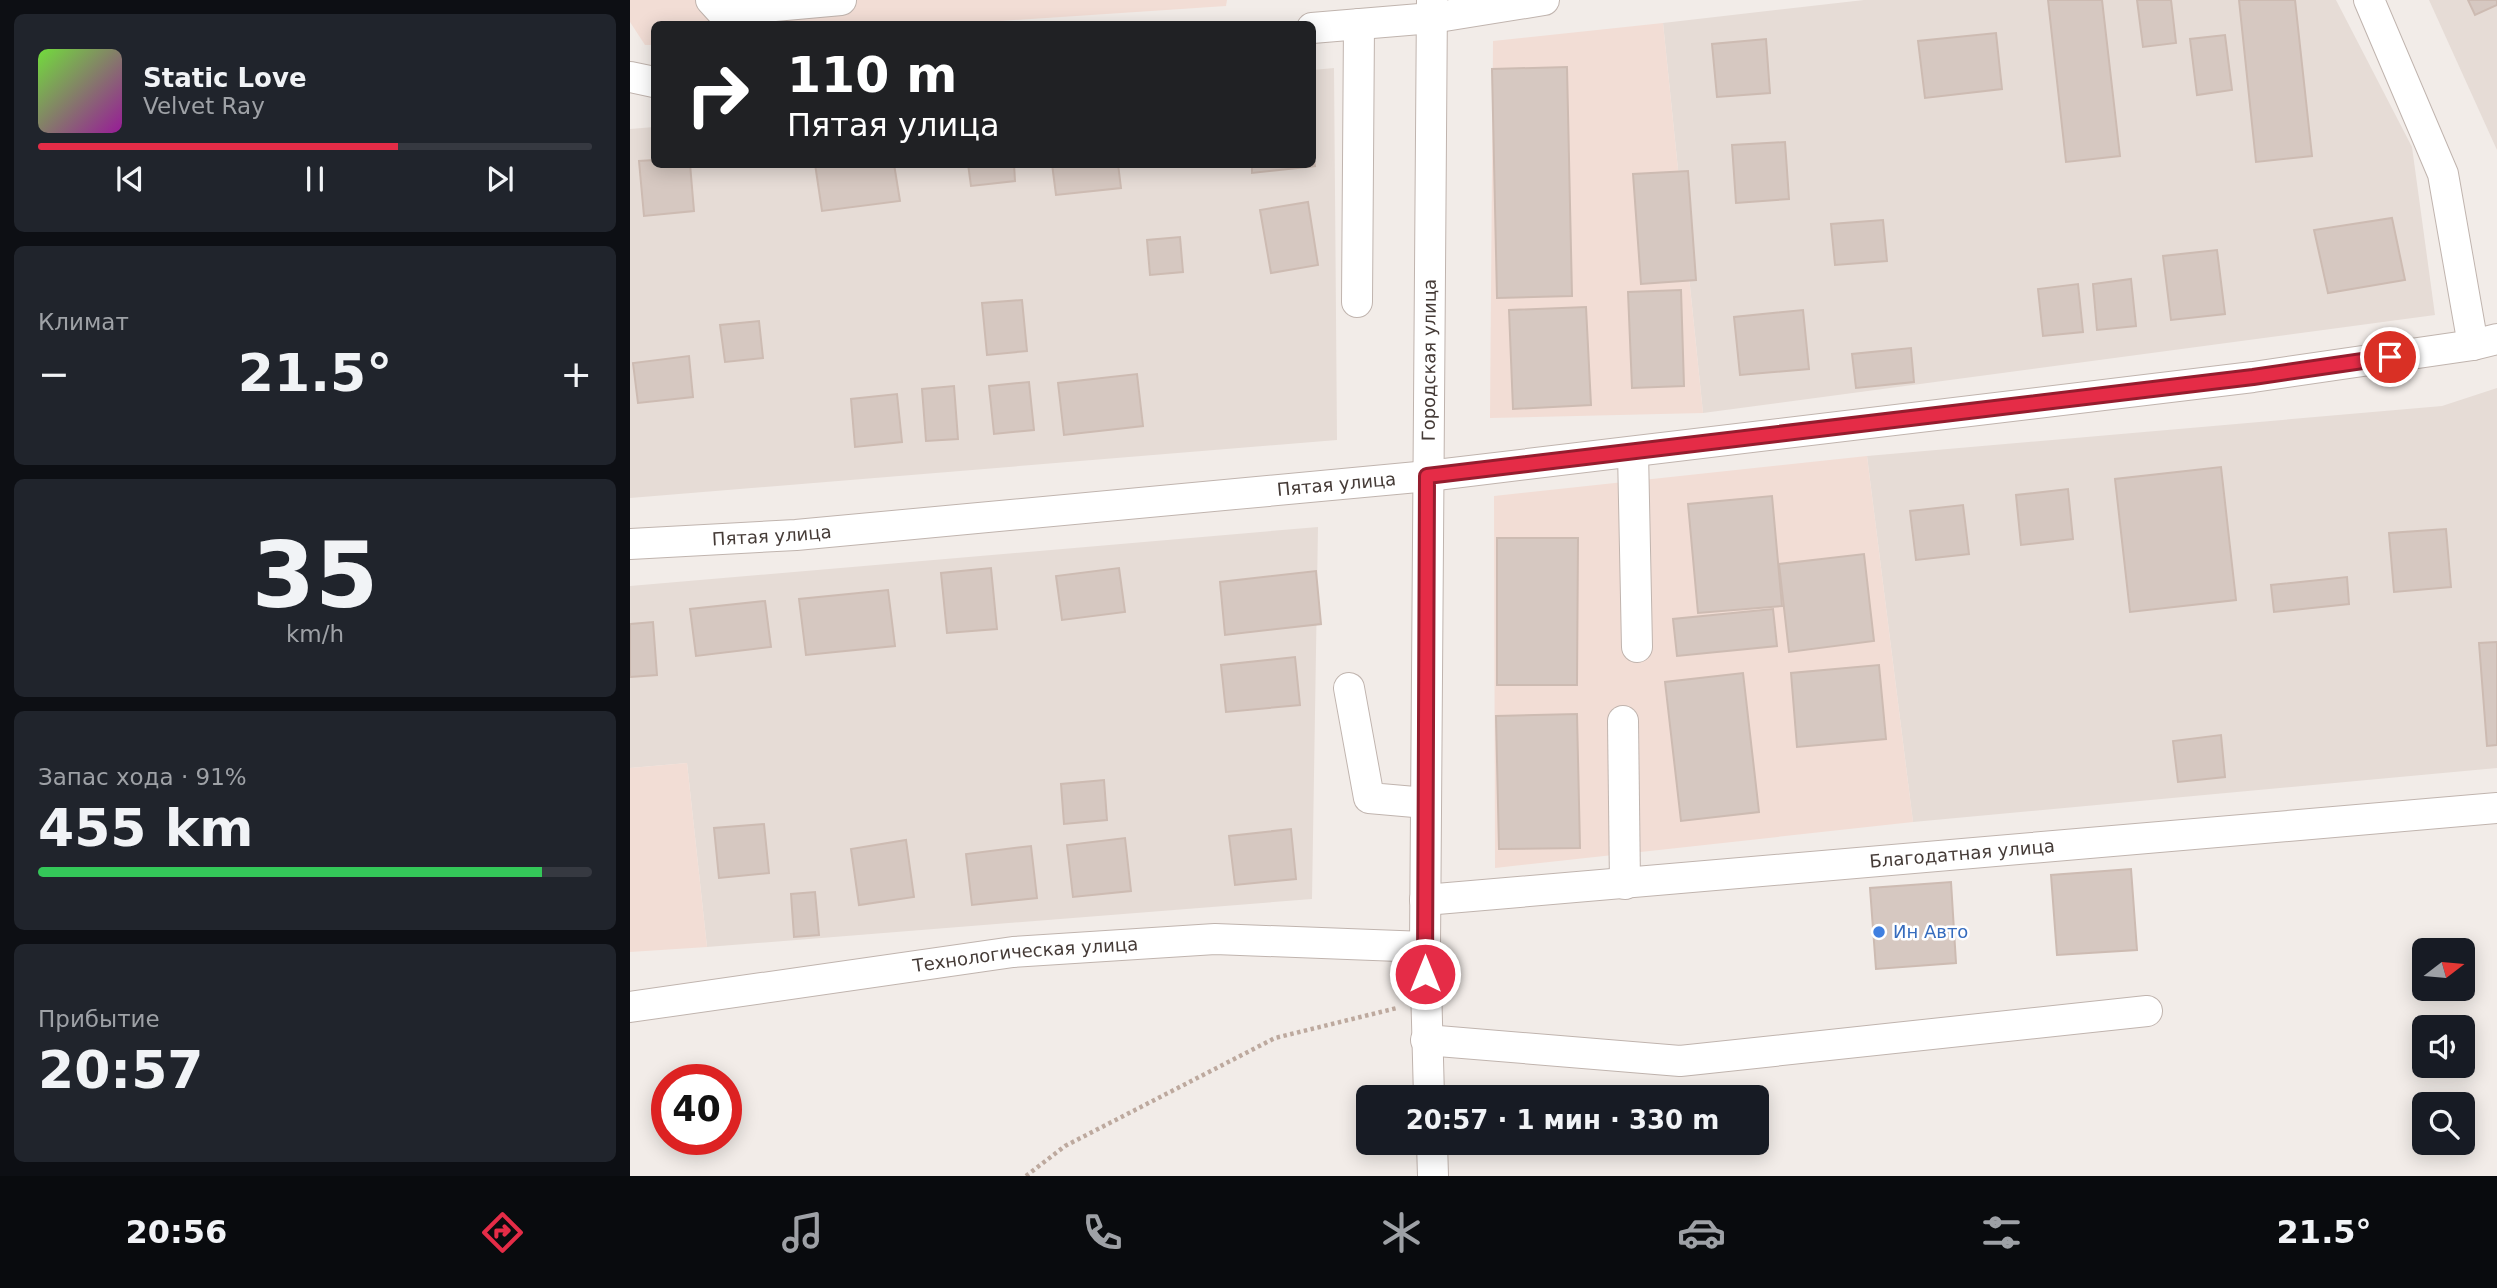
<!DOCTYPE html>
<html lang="ru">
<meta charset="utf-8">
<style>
body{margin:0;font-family:"DejaVu Sans",sans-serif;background:#20242c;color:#f1f3f6;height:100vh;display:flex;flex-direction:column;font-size:26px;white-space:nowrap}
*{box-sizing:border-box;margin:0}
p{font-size:23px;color:#9ea1a6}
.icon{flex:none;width:38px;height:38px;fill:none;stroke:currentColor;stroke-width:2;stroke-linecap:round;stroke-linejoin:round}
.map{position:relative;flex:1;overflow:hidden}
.drawer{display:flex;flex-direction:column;gap:14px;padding:14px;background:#0d0f14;width:630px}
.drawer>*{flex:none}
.guide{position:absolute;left:21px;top:21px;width:665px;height:147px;border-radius:10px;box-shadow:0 4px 18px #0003;background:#202124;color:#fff;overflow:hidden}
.needle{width:46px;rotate:74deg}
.tools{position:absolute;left:1782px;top:938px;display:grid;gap:14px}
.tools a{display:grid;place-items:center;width:63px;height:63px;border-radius:10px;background:#171b24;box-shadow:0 4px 18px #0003;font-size:35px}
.speed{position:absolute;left:21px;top:1064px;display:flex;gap:14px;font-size:35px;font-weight:700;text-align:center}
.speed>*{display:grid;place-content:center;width:91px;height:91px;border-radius:50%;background:#171b24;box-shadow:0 4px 18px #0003;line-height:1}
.speed .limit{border:10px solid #d22;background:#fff;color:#111}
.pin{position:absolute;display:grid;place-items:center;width:60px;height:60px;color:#fff;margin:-30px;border:4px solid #fff;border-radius:50%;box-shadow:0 2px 7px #0007}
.me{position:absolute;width:77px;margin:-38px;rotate:0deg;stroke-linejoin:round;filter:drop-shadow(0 0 5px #0008)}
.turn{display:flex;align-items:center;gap:24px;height:147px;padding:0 21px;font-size:32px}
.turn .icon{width:91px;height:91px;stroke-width:2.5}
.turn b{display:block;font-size:49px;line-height:60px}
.big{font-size:52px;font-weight:800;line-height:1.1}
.drawer .tile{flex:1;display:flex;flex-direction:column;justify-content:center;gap:10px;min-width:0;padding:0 24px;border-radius:10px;background:#20242c}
.drawer .dial{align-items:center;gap:0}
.dial b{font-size:91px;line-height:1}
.song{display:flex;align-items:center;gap:21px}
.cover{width:84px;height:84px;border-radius:10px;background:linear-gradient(135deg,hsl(100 70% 55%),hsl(300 70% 35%))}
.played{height:7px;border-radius:4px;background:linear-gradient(90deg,#e52c47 65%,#363941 65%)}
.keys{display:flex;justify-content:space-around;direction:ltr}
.heat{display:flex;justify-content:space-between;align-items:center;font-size:38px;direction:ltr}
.charge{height:10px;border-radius:5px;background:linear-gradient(90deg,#34c759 91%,#363941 0)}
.trip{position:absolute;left:726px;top:1085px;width:413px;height:70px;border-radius:10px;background:#171b24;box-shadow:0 4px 18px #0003;font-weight:800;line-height:70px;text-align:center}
.menu{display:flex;height:112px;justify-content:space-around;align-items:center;background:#090b0e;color:#9ea1a6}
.menu .icon{width:49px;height:49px}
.menu .on{color:#e52c47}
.menu b{font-size:32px;color:#f1f3f6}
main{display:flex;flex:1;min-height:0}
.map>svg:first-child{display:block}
.residential{fill:#e6dcd6}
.commercial{fill:#f2ddd5}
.building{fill:#d6c8c1;stroke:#cdbbb2;stroke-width:2}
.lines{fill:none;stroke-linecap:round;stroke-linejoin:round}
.minor-casing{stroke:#c0b4ae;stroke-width:32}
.path{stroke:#bda99e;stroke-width:4.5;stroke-dasharray:3.5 3.5;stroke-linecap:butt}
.minor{stroke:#fff;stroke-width:30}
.route-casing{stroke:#951d2e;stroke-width:18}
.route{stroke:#e52c47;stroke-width:12}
.shop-dot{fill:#3f7fe0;stroke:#fff;stroke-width:2.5}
.labels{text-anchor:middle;stroke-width:5;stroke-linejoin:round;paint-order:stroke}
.street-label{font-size:18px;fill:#453b37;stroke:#fff}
.shop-label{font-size:18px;fill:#366cbe;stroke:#fff;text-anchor:start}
</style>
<main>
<section class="drawer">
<div class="tile">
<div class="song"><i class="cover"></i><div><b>Static Love</b><p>Velvet Ray</p></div></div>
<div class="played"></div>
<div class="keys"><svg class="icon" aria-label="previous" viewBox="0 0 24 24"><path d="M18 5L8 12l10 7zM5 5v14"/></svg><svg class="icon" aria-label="pause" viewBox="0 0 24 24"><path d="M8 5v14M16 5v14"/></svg><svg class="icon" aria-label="next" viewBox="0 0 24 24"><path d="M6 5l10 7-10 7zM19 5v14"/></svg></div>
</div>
<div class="tile"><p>Климат</p>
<div class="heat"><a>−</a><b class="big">21.5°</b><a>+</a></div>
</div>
<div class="tile dial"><b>35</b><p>km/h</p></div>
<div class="tile"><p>Запас хода · 91%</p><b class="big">455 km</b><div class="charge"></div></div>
<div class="tile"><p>Прибытие</p><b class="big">20:57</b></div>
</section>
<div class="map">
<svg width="1867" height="1176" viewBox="0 0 1867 1176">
<rect width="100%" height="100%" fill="#f2ece8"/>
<!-- residential -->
<g class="residential">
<polygon points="1234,0 1706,0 1782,147 1805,315 1073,413 1033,23"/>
<polygon points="1799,0 1867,0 1867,150"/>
<polygon points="704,68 707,440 0,498 0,129 24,127 24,164 682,164 683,70"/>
<polygon points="1867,388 1867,768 1283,822 1237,456 1812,406"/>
<polygon points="688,527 682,899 77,947 57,763 0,768 0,586"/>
</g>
<!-- commercial -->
<g class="commercial">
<polygon points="0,0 597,0 596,6 326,24 24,24 24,45 15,45 0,22"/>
<polygon points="1033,23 1073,413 860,418 863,41"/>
<polygon points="1237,456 1283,822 865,868 864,496"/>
<polygon points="57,763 77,947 0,952 0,768"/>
</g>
<!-- building -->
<g class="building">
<polygon points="1418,0 1472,0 1490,156 1436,162"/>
<polygon points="1507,0 1541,0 1546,43 1513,47"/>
<polygon points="1609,0 1665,0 1682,156 1626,162"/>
<polygon points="1838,0 1867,0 1867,5 1845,15"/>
<polygon points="1366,33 1372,89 1295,98 1288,41"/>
<polygon points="1595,35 1602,90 1567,95 1560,39"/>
<polygon points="1136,39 1140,93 1087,97 1082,44"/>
<polygon points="937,67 942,296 867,298 862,69"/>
<polygon points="1155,142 1159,199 1106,203 1102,145"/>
<polygon points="682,148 685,166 622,173 622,164 682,164"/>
<polygon points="24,160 24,164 60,164 64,211 14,216 9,161"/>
<polygon points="185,164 264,164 270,201 192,211"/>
<polygon points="338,164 384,164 385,181 341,186"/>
<polygon points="422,164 488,164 491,188 426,195"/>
<polygon points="1058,171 1066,280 1011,284 1003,174"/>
<polygon points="678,202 688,265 641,273 630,210"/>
<polygon points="1762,218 1775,280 1698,293 1684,230"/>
<polygon points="1253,220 1257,261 1205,265 1201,224"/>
<polygon points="550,237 553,272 520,275 517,240"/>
<polygon points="1587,250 1595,314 1541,320 1533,256"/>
<polygon points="1501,279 1506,326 1467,330 1463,284"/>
<polygon points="1448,284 1453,332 1413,336 1408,289"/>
<polygon points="1051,290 1054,386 1002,388 998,292"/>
<polygon points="392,300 397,351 357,355 352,303"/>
<polygon points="956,307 961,405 883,409 879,310"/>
<polygon points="1173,310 1179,369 1110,375 1104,317"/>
<polygon points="129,321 133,358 95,362 90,325"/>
<polygon points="1281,348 1284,382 1226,388 1222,354"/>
<polygon points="59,356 63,397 8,403 3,363"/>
<polygon points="507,374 513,426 434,435 428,383"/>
<polygon points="399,382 404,430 364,434 359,386"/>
<polygon points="324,386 328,439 296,441 292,389"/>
<polygon points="267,394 272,442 225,447 221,399"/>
<polygon points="1591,467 1606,600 1500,612 1485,479"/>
<polygon points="1438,489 1443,539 1391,545 1386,495"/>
<polygon points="1142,496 1152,606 1068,613 1058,504"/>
<polygon points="1333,505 1339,554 1286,560 1280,511"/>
<polygon points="1816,529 1821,587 1764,592 1759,533"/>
<polygon points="867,538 948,538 947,685 867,685"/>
<polygon points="1234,554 1244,641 1159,652 1149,564"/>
<polygon points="361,568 367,629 317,633 311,573"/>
<polygon points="489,568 495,612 432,620 426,576"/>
<polygon points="686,571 691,624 595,635 590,582"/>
<polygon points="1717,577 1719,604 1644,612 1641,585"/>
<polygon points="258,590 265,646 176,655 169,599"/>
<polygon points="135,601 141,647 66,656 60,609"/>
<polygon points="1143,609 1147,646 1047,656 1043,619"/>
<polygon points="23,622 27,675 0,677 0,624"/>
<polygon points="1867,642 1867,745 1857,746 1849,643"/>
<polygon points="665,657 670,705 596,712 591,665"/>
<polygon points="1249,665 1256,739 1167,747 1161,673"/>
<polygon points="1113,673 1129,812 1051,821 1035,682"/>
<polygon points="947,714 950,848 869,849 866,716"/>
<polygon points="1591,735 1595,777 1548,782 1543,741"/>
<polygon points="474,780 477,820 434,824 431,784"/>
<polygon points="134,824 139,873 89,878 84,828"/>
<polygon points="661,829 666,879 605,885 599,836"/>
<polygon points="495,838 501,891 443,897 437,845"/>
<polygon points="276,840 284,897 229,905 221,849"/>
<polygon points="401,846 407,898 342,905 336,854"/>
<polygon points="1501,869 1507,950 1427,955 1421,875"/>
<polygon points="1321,882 1326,963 1246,969 1240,888"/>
<polygon points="185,892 189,935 164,937 161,894"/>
</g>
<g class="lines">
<!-- minor casing -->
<g class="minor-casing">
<g id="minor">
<polyline points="81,0 91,11 211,0"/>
<polyline points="1739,0 1813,174 1843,345"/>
<polyline points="682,28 802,18 914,0"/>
<polyline points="0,77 24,82"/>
<polyline points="727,302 729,24"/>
<polyline points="1003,452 1007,647"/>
<path id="s1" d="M0 544 166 535 798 476 1623 377 1843 345 1867 339"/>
<polyline points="719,688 739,798 796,803"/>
<polyline points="993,721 995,884"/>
<path id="s2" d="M795 900 1867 808"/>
<path id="s3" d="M0 1007 383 952 585 939 795 947"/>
<polyline points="796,1040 1050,1061 1517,1011"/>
<path id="s4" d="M799 1097 795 947 802 0"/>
<polyline points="802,1143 803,1176"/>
</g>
</g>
<!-- path -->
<polyline class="path" points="396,1176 435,1146 645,1038 767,1008"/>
<!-- minor -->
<use href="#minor" class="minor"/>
</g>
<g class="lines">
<!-- route casing -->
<g class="route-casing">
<polyline id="route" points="795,974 797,476 1623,377 1760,357"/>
</g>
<!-- route -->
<use href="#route" class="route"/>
</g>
<!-- markers -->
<circle class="shop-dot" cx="1249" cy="932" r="7"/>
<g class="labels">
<!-- street labels -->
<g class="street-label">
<text dy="6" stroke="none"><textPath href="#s4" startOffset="737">Городская улица</textPath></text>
<text dy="6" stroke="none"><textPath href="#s1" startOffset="709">Пятая улица</textPath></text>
<text dy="6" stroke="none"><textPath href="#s1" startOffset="142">Пятая улица</textPath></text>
<text dy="6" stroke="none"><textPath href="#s2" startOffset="539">Благодатная улица</textPath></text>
<text dy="6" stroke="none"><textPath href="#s3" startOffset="399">Технологическая улица</textPath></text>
</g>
<!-- shop labels -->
<g class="shop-label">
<text x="1263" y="938">Ин Авто</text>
</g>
</g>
</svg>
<div class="tools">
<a><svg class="needle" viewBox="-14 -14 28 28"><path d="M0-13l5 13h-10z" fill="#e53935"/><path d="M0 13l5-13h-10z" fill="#9ea1a6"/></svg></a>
<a><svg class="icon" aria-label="sound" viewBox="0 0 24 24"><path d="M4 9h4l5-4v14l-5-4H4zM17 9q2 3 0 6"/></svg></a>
<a><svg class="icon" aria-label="search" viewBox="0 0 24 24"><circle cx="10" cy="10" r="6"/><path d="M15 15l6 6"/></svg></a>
</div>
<div class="speed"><div class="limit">40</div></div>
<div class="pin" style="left:1760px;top:357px;background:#d93025"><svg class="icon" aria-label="arrive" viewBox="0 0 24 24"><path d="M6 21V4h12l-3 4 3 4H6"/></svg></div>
<svg class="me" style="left:795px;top:974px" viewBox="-20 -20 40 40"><circle r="17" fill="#e52c47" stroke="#fff" stroke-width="3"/><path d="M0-11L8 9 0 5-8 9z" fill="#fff"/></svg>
<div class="trip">20:57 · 1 мин · 330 m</div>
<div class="guide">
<div class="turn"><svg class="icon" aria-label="right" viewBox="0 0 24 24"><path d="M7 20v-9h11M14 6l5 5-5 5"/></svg><div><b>110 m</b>Пятая улица</div></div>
</div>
</div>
</main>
<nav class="menu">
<b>20:56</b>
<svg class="icon on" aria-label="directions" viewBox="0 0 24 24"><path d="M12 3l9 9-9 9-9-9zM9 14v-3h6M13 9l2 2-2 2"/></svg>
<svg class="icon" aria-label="music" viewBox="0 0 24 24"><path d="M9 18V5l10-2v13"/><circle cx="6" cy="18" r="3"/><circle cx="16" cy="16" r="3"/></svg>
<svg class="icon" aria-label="phone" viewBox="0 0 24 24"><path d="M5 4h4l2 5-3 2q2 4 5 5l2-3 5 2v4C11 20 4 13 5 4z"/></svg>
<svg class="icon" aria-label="climate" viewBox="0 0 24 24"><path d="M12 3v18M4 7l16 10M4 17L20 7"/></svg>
<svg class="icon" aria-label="car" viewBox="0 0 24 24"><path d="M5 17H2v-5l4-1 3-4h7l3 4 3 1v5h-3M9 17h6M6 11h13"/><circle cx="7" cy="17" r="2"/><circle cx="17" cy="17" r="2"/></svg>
<svg class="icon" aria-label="filters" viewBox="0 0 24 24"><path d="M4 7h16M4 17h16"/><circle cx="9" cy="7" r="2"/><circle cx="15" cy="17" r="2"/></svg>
<b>21.5°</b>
</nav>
